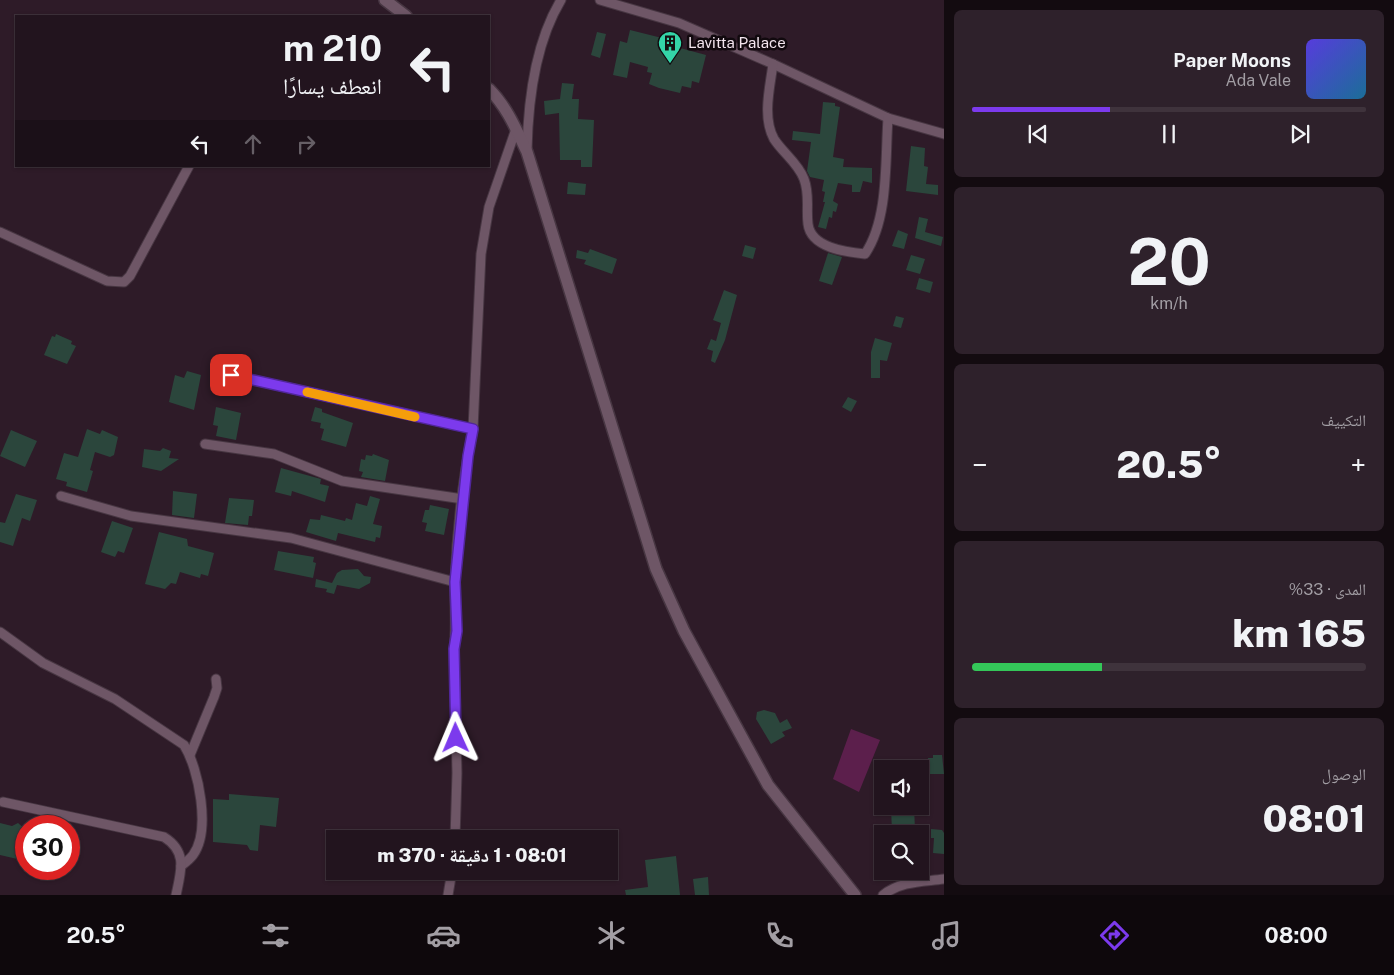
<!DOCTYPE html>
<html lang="ar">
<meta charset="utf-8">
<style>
body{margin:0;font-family:"Public Sans","Noto Naskh Arabic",sans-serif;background:#2e212b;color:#f1f3f6;direction:rtl;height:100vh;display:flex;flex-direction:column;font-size:19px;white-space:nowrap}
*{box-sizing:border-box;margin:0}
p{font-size:16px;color:#a29ea4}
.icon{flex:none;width:28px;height:28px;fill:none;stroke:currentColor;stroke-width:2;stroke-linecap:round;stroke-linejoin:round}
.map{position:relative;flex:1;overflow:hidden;direction:ltr}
.drawer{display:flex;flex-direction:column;gap:10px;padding:10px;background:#130b10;width:450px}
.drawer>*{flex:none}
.top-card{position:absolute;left:15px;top:15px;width:475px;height:152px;border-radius:0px;box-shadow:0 1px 4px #0004,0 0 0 1px #3f333c;direction:rtl;background:#22141e;color:#f1f3f6;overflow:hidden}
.controls{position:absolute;left:874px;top:760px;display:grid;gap:10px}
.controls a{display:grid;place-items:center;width:55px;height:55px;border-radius:0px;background:#22141e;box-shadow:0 1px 4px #0004,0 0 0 1px #3f333c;font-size:25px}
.speed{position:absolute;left:15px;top:815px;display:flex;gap:10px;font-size:25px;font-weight:700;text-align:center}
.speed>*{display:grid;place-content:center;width:65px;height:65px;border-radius:50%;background:#22141e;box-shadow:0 1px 4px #0004,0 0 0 1px #3f333c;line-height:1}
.speed .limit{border:8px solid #d22;background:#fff;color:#111}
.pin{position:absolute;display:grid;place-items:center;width:42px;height:42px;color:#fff;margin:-21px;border-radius:10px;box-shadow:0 2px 8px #0006}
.me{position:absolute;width:55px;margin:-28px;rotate:359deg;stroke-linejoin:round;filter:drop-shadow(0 0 4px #0008)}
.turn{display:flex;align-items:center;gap:18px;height:105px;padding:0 25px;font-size:22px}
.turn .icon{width:65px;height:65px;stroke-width:2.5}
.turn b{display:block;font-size:35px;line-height:42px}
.lanes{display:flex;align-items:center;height:48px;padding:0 25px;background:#0003;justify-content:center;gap:25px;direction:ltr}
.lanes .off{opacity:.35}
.big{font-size:38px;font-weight:800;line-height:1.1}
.drawer .card{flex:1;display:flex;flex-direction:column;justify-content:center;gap:8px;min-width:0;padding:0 18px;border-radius:8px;background:#2e212b}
.drawer .dial{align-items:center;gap:0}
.dial b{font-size:65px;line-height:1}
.song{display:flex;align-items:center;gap:15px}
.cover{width:60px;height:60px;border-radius:8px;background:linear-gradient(135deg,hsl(250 70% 55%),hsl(200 70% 35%))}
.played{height:5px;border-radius:2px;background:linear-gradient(90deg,#7c3aed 35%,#3f333c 35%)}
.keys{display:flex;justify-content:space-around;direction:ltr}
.heat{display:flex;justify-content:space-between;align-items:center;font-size:28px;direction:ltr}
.charge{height:8px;border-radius:4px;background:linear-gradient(90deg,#34c759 33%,#3f333c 0)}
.trip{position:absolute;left:326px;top:830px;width:292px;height:50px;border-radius:0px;background:#22141e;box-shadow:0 1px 4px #0004,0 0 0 1px #3f333c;font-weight:800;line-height:50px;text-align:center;direction:rtl}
.menu{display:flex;height:80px;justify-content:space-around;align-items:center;background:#0e080c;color:#a29ea4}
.menu .icon{width:35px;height:35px}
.menu .on{color:#7c3aed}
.menu b{font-size:22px;color:#f1f3f6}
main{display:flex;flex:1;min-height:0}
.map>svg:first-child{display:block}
.green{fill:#5c1f4c}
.building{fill:#2b463c}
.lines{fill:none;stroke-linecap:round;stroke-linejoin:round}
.minor-casing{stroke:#473642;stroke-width:11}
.tertiary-casing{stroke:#473642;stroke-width:14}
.minor{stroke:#6e5666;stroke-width:9}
.tertiary{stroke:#6e5666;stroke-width:11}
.route-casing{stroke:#51269a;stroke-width:12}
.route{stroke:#7c3aed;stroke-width:9}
.slow{stroke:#f59e0b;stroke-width:9}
.labels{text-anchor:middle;stroke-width:5;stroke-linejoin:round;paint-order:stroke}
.poi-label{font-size:15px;fill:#f3e5ee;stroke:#11090e;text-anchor:start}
</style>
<main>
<section class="drawer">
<div class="card">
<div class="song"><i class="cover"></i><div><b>Paper Moons</b><p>Ada Vale</p></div></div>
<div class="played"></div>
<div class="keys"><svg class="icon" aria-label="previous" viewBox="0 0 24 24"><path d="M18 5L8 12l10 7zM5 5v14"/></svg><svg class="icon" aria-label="pause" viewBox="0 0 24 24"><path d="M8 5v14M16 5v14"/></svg><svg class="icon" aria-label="next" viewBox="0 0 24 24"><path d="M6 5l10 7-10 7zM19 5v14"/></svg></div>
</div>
<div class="card dial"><b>20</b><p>km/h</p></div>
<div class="card"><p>التكييف</p>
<div class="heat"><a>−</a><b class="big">20.5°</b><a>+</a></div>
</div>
<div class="card"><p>المدى · 33%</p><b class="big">165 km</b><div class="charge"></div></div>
<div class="card"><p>الوصول</p><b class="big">08:01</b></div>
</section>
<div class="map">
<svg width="944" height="895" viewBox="0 0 944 895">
<rect width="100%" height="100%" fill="#2e1b28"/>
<!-- green -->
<polygon class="green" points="851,729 880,740 859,792 833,779"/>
<!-- building -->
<g class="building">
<polygon points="630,30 670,40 669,45 706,55 699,83 692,81 691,88 682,86 680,93 659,88 649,84 652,73 647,72 648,67 630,62 627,78 613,75 620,41 627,43"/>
<polygon points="597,32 606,34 600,58 591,55"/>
<polygon points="562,83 574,84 572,99 579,99 578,119 594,120 592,167 581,167 581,160 560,160 559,113 545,115 544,101 560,99"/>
<polygon points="823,102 835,103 835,106 840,107 833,157 844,159 843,167 872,168 872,183 863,181 860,192 852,192 852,185 838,183 833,201 838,204 836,212 833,211 832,218 829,217 826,229 818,227 825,202 823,202 825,192 822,191 824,180 810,177 807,171 811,142 792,140 793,131 820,134"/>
<polygon points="911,146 925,148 924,166 928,167 926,184 938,185 938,195 906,191"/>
<polygon points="568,182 586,184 585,195 567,194"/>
<polygon points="919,217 928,219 925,232 943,237 941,246 915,238"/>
<polygon points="898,230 908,234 904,249 892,246"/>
<polygon points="745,245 756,248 753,259 742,256"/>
<polygon points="590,249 617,259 612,274 584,264 586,260 576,258 577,250 588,253"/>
<polygon points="828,253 842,257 832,285 819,281"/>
<polygon points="911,255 925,259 920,274 906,270"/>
<polygon points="919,278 933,282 930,293 916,289"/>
<polygon points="724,290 737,295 725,340 715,363 711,361 713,351 707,349 711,339 716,341 721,323 713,320"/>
<polygon points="896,316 904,318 901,328 893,326"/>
<polygon points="56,334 72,341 71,344 76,346 67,364 44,355 52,336 55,337"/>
<polygon points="875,338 892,343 887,361 880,360 880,378 871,378 871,352"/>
<polygon points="187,371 201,375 194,410 169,402 175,375 184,378"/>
<polygon points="848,397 857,401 851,412 842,407"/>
<polygon points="216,407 241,413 236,440 216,436 218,426 213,425"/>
<polygon points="315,407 322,409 322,412 353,423 346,447 321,440 324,429 320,428 321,423 311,421"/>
<polygon points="87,429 100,434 102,430 118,437 114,455 110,457 95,452 90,470 93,471 87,492 66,486 67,482 56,479 64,453 78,457"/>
<polygon points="11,430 37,441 25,467 0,456"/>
<polygon points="163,448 171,451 169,458 179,459 161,471 142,467 144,449 160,451"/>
<polygon points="373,454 389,460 385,481 361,477 363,472 359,471 361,459 365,460 366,455 372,456"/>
<polygon points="281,468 321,479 320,484 329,486 325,502 292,491 291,496 275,492"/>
<polygon points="173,491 197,494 194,518 172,515"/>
<polygon points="16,494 37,500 30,521 22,518 13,546 0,542 0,522 5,523"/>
<polygon points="370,496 380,499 373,524 382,526 380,538 376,537 375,542 338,533 336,541 306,532 310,519 320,520 321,515 345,521 346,518 352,520 356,503 367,506"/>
<polygon points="229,498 254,500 252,516 249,516 248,525 225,523"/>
<polygon points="430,505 449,509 444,535 425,531 427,523 422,522 425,510 429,510"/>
<polygon points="112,521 133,528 124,553 118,551 115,557 101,552"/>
<polygon points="159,532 187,539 188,546 214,553 208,576 201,574 200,578 180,572 176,584 171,583 165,589 145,584"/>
<polygon points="278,551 314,557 313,562 316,563 313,578 274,570"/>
<polygon points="358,569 364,576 371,577 370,583 359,589 337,585 334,594 326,592 327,589 315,587 316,579 332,583 337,573 342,570"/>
<polygon points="764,710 775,713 780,723 787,719 792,728 782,732 785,736 771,744 756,719 757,712"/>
<polygon points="933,755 942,755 944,774 929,774 928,758 933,758"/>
<polygon points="229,794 279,798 276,827 260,825 258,851 250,850 247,845 213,842 213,799 229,800"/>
<polygon points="914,806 915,830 892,831 891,809"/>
<polygon points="0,823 12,826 18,823 26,830 26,861 0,855"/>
<polygon points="931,829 942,830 944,833 944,854 933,853 934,838 931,838"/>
<polygon points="676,856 680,895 626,895 625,890 648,887 645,860"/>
<polygon points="708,877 709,895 695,895 693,879"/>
</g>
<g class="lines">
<!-- minor casing -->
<g class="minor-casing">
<g id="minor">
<polyline points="600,0 679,23 773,64 888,118 944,134"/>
<path d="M773 64C770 87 762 117 774 139 783 153 798 163 804 179 810 195 806 208 808 224 811 248 846 252 865 254 889 219 885 160 888 118"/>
<path d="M527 151C528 102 535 43 561 0"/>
<polyline points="0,232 107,281 124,282 130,276 189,166"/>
<polyline points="231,375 473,429"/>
<polyline points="205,444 274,454 342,481 463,499"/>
<polyline points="61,496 131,516 291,538 455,582"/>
<path d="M0 632 43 663 115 699 184 745C199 769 211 831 193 855 190 859 185 863 181 866"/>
<polyline points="190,755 214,697 217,688 216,679"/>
<path d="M3 802 164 837C188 852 181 871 176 895"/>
<path d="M455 839 457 773 454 649C457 626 454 604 455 581 457 530 463 478 473 429L481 254 489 207 516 129"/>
<polyline points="448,895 452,871"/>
<path d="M883 895C901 881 922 882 944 879"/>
</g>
</g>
<!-- tertiary casing -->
<g class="tertiary-casing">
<g id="tertiary">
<polyline points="385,0 406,16"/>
<path d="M489 89C507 107 516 129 527 152L656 569 684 631 768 785 855 895"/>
</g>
</g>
<!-- minor -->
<use href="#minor" class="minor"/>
<!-- tertiary -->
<use href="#tertiary" class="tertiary"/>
</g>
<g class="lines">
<!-- route casing -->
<g class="route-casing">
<polyline id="route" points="231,375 473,429 468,456 455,582 457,631 454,649 456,738"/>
</g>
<!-- route -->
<use href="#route" class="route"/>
<!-- slow -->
<polyline class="slow" points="307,392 415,417"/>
</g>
<!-- icons -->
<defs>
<g id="building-pin" transform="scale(1.25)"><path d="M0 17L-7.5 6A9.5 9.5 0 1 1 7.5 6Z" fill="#34d4a8" stroke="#11090e"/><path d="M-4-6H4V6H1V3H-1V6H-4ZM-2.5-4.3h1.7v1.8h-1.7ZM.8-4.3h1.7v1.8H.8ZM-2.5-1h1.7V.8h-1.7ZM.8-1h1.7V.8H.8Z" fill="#111"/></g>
</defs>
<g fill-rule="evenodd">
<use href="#building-pin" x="670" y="43"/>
</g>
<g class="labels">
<!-- poi labels -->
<g class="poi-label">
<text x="688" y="48">Lavitta Palace</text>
</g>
</g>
</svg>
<div class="controls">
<a><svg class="icon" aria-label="sound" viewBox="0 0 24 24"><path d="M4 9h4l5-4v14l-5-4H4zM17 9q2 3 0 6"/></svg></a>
<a><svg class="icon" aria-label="search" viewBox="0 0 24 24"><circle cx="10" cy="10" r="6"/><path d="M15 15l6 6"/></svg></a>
</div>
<div class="speed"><div class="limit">30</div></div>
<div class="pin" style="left:231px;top:375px;background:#d93025"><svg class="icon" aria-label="arrive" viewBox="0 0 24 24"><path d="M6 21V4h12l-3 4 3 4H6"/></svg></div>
<svg class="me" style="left:456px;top:738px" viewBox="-20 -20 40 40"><path d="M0-17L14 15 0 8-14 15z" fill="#7c3aed" stroke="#fff" stroke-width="4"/></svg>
<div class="trip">08:01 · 1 دقيقة · 370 m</div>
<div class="top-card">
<div class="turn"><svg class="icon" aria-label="left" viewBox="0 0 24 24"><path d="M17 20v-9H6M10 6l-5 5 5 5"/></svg><div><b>210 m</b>انعطف يسارًا</div></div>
<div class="lanes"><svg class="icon" aria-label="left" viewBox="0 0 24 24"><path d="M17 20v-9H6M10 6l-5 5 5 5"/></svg><svg class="icon off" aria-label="ahead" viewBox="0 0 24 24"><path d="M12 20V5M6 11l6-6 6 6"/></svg><svg class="icon off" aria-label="right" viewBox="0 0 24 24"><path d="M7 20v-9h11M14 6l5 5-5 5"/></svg></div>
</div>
</div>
</main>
<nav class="menu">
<b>08:00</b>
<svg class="icon on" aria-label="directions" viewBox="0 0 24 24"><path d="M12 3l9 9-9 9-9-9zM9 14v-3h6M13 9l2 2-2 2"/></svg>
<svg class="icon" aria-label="music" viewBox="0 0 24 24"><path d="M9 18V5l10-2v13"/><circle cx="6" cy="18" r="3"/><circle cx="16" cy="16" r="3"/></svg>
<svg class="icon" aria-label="phone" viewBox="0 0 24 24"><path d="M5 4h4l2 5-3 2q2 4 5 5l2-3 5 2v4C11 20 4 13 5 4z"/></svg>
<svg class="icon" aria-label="climate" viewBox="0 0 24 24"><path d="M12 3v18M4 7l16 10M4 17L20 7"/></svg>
<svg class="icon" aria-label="car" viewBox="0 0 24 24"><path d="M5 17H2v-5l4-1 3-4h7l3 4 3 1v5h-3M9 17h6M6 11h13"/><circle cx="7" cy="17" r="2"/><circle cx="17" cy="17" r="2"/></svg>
<svg class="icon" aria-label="filters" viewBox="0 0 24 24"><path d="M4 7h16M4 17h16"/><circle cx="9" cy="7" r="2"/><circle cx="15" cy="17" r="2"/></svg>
<b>20.5°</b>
</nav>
